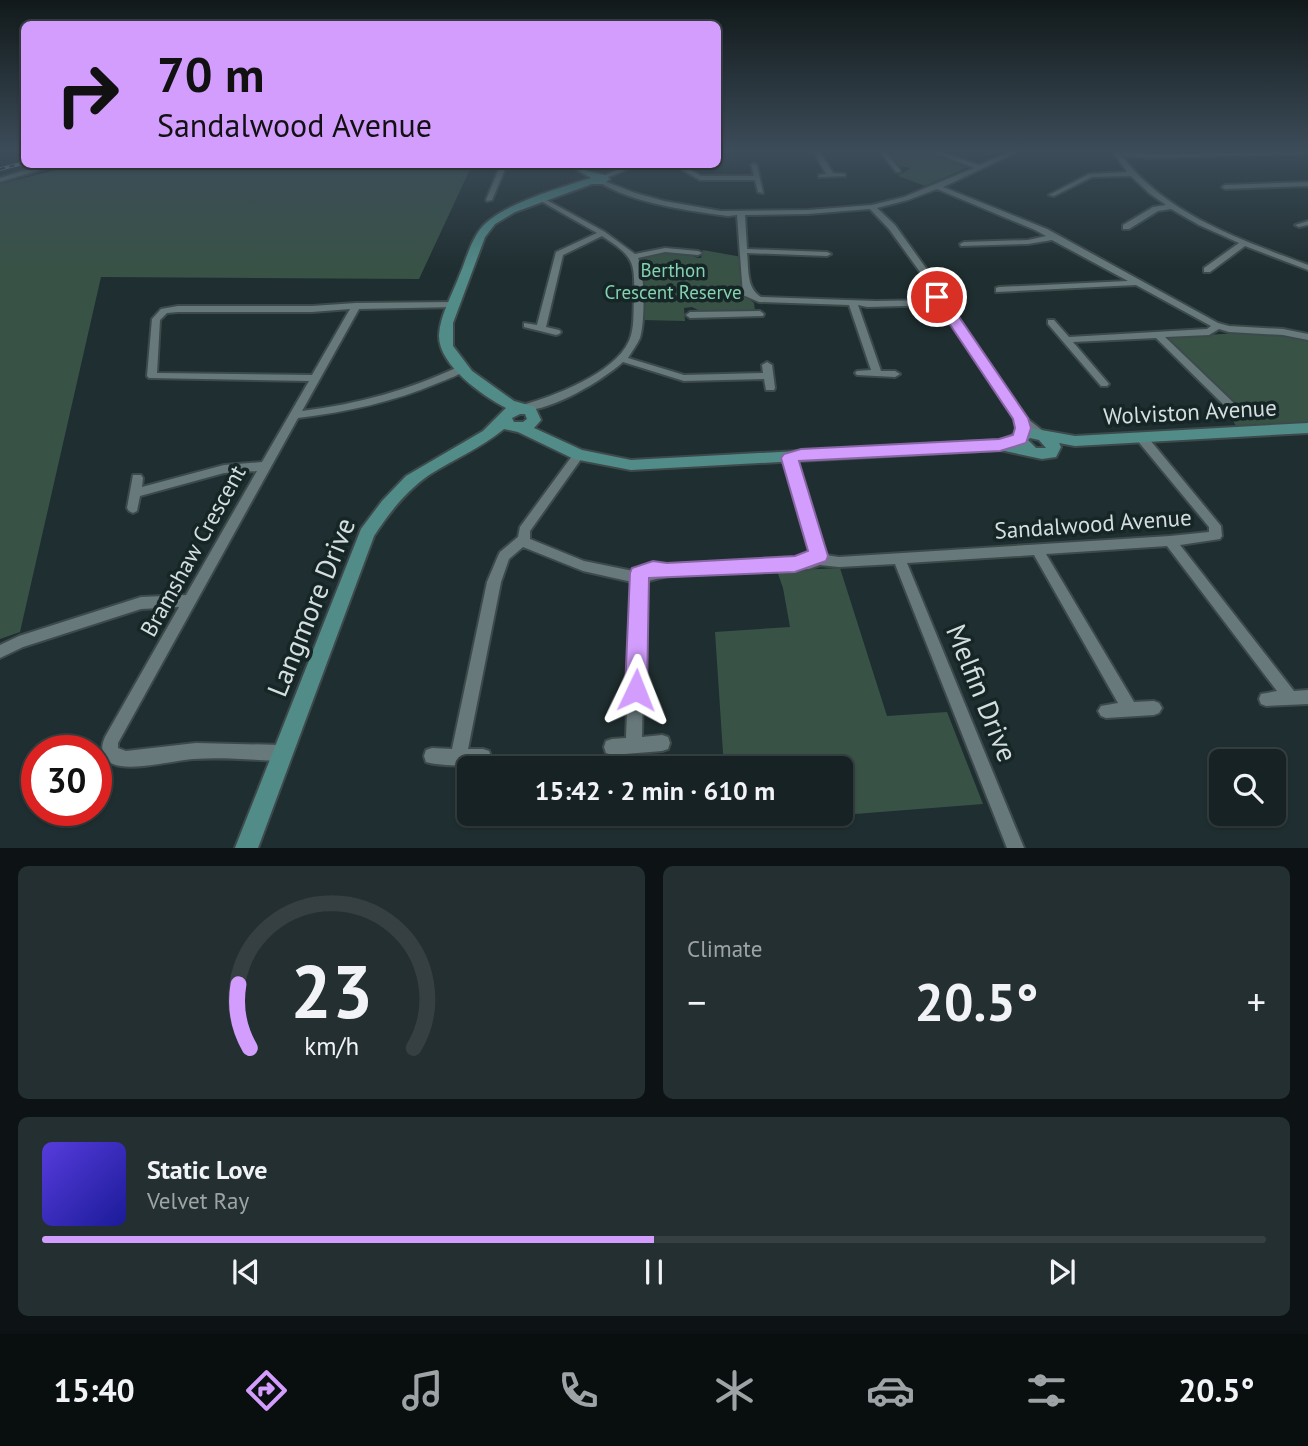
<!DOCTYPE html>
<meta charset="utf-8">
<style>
body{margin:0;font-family:"PT Sans",sans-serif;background:#242f31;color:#f1f3f6;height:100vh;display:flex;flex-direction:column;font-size:26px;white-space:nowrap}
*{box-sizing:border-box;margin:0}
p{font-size:23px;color:#9ea4a6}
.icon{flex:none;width:38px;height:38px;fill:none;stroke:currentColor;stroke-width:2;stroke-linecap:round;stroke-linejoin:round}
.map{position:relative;height:848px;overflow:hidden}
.drawer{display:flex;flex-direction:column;gap:18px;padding:18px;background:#0d1314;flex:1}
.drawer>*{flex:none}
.banner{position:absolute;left:21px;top:21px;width:700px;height:147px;border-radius:10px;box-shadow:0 2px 5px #0004,0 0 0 2px #363f41;background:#d29dfd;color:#111;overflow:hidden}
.controls{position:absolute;left:1209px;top:749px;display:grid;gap:14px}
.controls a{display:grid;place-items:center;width:77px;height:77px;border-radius:10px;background:#172224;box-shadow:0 2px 5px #0004,0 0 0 2px #363f41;font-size:35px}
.speed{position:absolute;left:21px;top:735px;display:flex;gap:14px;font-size:35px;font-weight:700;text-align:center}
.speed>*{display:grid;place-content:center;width:91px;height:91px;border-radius:50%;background:#172224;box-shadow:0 2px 5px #0004,0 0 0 2px #363f41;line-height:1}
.speed .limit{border:10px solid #d22;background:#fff;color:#111}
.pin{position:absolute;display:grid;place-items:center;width:60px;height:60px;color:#fff;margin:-30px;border:4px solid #fff;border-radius:50%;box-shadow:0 2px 7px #0007}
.me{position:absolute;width:77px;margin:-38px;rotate:2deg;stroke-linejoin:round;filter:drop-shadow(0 0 5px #0008)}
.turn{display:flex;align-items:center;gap:24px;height:147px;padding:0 21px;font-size:32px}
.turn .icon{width:91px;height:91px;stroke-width:2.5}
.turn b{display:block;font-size:49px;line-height:60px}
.big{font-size:52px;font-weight:700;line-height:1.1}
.drawer .widget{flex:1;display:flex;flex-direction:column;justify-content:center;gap:10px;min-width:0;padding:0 24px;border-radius:10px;background:#242f31}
.drawer .dial{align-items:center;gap:0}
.dial svg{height:182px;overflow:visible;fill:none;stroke:#363f41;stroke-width:7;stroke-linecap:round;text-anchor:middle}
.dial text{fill:#f1f3f6;stroke:none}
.song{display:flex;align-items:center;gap:21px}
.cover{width:84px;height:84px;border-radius:10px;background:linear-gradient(135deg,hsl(250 70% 55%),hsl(240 70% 35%))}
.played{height:7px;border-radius:4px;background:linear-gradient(90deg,#d29dfd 50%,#363f41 50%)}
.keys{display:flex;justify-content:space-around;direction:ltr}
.heat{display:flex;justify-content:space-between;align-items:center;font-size:38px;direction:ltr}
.drawer .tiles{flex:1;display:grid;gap:18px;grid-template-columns:1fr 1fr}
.widget:last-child{grid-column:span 2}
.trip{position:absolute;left:457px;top:756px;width:396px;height:70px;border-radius:10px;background:#172224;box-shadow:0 2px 5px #0004,0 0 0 2px #363f41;font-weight:700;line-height:70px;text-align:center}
.dock{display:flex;height:112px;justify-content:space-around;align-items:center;background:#090e0e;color:#9ea4a6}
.dock .icon{width:49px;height:49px}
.dock .on{color:#d29dfd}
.dock b{font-size:32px;color:#f1f3f6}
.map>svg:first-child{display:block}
.green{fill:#385246}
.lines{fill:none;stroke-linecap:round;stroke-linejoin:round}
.street-casing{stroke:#3d4a4c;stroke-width:4}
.secondary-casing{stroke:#3d4a4c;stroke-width:4}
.street{fill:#68797b;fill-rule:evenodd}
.secondary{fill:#528c89;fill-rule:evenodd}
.rail-casing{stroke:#9ea9aa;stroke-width:3.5}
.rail{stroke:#162526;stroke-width:2;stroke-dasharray:5;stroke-linecap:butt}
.route{fill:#d29dfd;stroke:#8866a4;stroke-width:2}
.labels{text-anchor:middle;stroke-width:7;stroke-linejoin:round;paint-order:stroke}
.far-park-label{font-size:19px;fill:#84d2af;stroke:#162526}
.street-label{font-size:23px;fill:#d4dedf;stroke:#162526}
.near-street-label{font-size:28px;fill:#d4dedf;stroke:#162526}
</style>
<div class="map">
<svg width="1308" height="848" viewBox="0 0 1308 848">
<rect width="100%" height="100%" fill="#1f2e30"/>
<!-- green -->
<g class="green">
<polygon points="886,152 933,152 971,166 925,186 898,176 911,168 898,166"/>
<polygon points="76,165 472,165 419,279 101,277 20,632 0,639 0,184"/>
<path d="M703 250 742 257 745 296 754 303 755 311 706 314 692 307 684 308 685 321 641 320 643 288 639 259C652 253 672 248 685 252 692 254 693 258 701 258Z"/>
<polygon points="1260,332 1308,339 1308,425 1238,429 1228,413 1247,411 1226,396 1167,337"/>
<polygon points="840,568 887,716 947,712 983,804 727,824 727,814 840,814 840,768 724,768 715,632 790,627 783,588 777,571"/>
</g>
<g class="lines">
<!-- street casing -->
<g class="street-casing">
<g id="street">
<polygon points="814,152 820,152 833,173 845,174 845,176 819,177 819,175 826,174"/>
<polygon points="880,152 886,152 900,170 900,172 896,172"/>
<path d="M933 152H941L979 165 1010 152H1017L943 187 1047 229 1218 323 1229 326 1283 329 1308 334V340L1283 335 1229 332 1219 329 1209 335 1165 337 1238 407 1239 409 1238 411H1230L1156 338 1073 342 1109 384 1107 386H1101L1048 324V320H1054L1069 337 1207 329 1211 326 1136 285 996 292V288L999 287 1128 281 1052 240 1028 244 961 246 960 244 964 242 1028 240 1046 236 1035 230 937 189 908 200 877 208 895 225 943 292 945 301 953 308 955 314 1024 416 1043 431 1044 434 1039 438 1035 437 1016 420 946 311 939 305 867 307 858 305 881 371H895L900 374 895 377 857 375 855 373 857 371 871 370 849 305 759 302 743 295 737 215 728 216C689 211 632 203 599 182L604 181 635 193 664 201 721 211 808 210 872 205 904 197 974 168ZM870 209 889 229 936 294V300L876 301 761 297C746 288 749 269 747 253L827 256 831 254 827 252 747 249 745 215 808 214Z"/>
<path d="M1113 152 1149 154 1306 152 1303 154 1149 158 1122 156C1166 215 1242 240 1308 265V270L1245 246 1210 272H1204V268L1239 243 1199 225 1171 209 1158 211 1129 229H1123V225L1153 207 1166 205 1149 193 1131 176 1092 177 1054 196 1049 195 1089 174 1127 172Z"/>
<polygon points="754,163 757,165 763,193 758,192 755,180 700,180 672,164 681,164 701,176 754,176 751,165"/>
<polygon points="47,164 59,164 0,182 0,178"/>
<polygon points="501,164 507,164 492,200 487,201 486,200"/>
<polygon points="631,164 641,164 606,178 601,177"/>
<polygon points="1308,182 1308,186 1225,189 1222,187 1225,185"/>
<path d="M539 198H543L605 232 635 254 665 248 698 251 702 253 698 255 665 252 638 258C645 272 645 323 640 338 637 345 632 351 628 358L684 375 763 373 762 365 767 362 772 365 775 388 774 390H766L764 379 684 381 623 362C602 381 547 414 519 410L518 408 519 406C552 397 614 374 629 341 635 327 633 312 634 298 635 261 634 257 602 236L563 255 546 327 559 330 561 332 559 334 556 335 524 327V323L537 325 556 252 597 233 539 200Z"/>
<polygon points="1308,221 1308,225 1299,227 1295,225"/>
<path d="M453 302 456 303V307L359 309 302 411C358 404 409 390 460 366H466L468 368C460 375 448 379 438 383 393 402 347 412 298 418L118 743V748L126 751 196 743 282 745 288 747 290 753 288 759 282 761C253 760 223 757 194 759 174 760 131 772 113 764 101 759 100 748 105 737L179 607 141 609 23 647 0 658V645L19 636 141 597 186 595 257 471 224 473 140 496 137 511 133 513 129 511 127 508 133 475H141L143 478 142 487 224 465 262 462 309 381 149 378 147 376 152 319 161 309 178 306H312L356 303ZM350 309 312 375 157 373 160 320 167 313 178 312H312Z"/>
<polygon points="760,311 764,314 763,316 690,318 686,315 690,312"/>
<path d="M1141 433 1145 434 1221 526 1222 536 1220 539 1180 545 1294 691 1308 690V704L1266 706 1261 704 1259 699 1261 694 1277 691 1167 546 1046 554 1134 702 1154 701 1159 703 1162 708 1159 713 1154 715 1106 718 1101 716 1098 711 1101 706 1118 703 1034 555 907 563 1024 848H1007L895 564 839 567 820 565 809 569 667 576 645 582 642 737 662 735 668 737 670 743 668 749 662 751 612 755 606 753 604 747 606 741 612 739 626 738 632 582 583 571 523 547 509 559 501 582 468 749H483L489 751 491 757 489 763C477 767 438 766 426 762L424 756 426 750 432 748 452 749 487 582 498 556 500 552 518 537 520 527 575 452H583L584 455 530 531V539L584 561 633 571 639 568 645 571 667 566 813 557 784 458 786 455H794L796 458 825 555 839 557 1170 536 1209 532V527L1137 440 1136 437Z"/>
</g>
</g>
<!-- secondary casing -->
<g class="secondary-casing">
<path id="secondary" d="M567 164C581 164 583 171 595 173 602 175 604 173 610 179L603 184H592L515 212 495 224 485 237 453 323V346L472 371 514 401 535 407 541 420 534 428 582 450 631 460 1000 440 1030 428 1075 436 1308 423V433L1075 446 1059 443 1061 447 1056 457 1042 459 1000 450 631 470 574 459 518 432 504 429C481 448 454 459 429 475 406 491 389 513 374 536L258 848H235L361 529 382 501 406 476 483 431 506 408C483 396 438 365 439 335 440 315 453 293 460 274 468 255 473 231 491 219 515 201 562 187 591 178ZM520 414H525L527 419 523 422H514L512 418ZM1030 438 1039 440 1046 448H1036L1028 440Z"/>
</g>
<!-- street -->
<use href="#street" class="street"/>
<!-- secondary -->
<use href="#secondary" class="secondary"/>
<!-- rail casing -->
<g class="rail-casing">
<polyline id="rail" points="0,169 24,163"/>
</g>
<!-- rail -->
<use href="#rail" class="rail"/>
</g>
<!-- sky -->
<linearGradient id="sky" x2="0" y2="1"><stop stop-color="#11191a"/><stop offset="0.56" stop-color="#3c4c59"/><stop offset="1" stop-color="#3c4c59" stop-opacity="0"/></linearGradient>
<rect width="1308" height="270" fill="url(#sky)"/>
<!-- route -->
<polygon class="route" points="937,293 942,294 944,301 955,311 1028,418 1031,428 1026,443 1000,451 799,461 828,556 826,561 795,572 649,578 647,690 644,697 636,700 628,697 625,690 630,573 632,568 653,561 667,563 795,556 808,551 781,458 784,454 801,449 999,439 1013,435 1015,428 1013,419 945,317 931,302 933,294"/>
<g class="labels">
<!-- far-park labels -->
<g class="far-park-label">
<text x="673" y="277">Berthon<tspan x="673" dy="22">Crescent Reserve</tspan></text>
</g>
<!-- street labels -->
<g class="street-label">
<text transform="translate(1190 412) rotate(-3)" y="8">Wolviston Avenue</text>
<text transform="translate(1093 524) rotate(-4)" y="8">Sandalwood Avenue</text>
<text transform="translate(193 551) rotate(-61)" y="8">Bramshaw Crescent</text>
</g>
<!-- near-street labels -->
<g class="near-street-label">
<text transform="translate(311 607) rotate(-68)" y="10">Langmore Drive</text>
<text transform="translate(982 693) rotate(68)" y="10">Melfin Drive</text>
</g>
</g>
</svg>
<div class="controls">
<a><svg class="icon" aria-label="search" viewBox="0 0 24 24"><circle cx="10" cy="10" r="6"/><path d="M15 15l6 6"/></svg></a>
</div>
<div class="speed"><div class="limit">30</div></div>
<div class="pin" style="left:937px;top:297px;background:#d93025"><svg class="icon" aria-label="arrive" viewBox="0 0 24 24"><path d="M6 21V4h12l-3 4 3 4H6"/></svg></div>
<svg class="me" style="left:636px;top:690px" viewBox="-20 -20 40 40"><path d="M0-17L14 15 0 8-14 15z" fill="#d29dfd" stroke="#fff" stroke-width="4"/></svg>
<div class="trip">15:42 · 2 min · 610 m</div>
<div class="banner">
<div class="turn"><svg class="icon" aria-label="right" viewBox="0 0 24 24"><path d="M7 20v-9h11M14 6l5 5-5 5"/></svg><div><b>70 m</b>Sandalwood Avenue</div></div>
</div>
</div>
<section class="drawer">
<div class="tiles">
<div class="widget dial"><svg viewBox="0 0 100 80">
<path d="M14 69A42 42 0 1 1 86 69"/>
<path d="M14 69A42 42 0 0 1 9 41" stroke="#d29dfd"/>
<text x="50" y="56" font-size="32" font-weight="700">23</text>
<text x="50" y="72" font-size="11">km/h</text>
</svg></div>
<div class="widget"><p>Climate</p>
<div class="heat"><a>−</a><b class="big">20.5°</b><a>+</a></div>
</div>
<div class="widget">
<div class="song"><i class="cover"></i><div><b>Static Love</b><p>Velvet Ray</p></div></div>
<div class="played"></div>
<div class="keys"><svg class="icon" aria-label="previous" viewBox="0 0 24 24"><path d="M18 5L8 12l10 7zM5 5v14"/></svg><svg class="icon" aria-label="pause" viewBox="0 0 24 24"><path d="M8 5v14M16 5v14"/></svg><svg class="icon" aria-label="next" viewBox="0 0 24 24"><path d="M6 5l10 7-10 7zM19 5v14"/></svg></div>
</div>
</div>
</section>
<nav class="dock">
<b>15:40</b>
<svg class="icon on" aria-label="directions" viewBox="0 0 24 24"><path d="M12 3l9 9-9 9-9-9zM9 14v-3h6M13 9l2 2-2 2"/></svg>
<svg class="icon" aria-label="music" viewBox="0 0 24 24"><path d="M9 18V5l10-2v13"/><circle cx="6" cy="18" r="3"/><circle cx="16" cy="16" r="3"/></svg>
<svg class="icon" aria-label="phone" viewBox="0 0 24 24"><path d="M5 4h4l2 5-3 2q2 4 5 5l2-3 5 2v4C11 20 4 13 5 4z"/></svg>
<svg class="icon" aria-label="climate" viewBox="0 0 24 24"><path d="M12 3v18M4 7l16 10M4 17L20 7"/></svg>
<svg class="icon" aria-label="car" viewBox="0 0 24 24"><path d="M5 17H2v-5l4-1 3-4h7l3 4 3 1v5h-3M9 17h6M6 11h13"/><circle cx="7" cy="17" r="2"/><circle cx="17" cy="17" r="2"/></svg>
<svg class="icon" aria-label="filters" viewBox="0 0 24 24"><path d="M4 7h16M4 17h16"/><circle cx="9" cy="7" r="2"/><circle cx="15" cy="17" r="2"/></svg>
<b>20.5°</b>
</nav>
